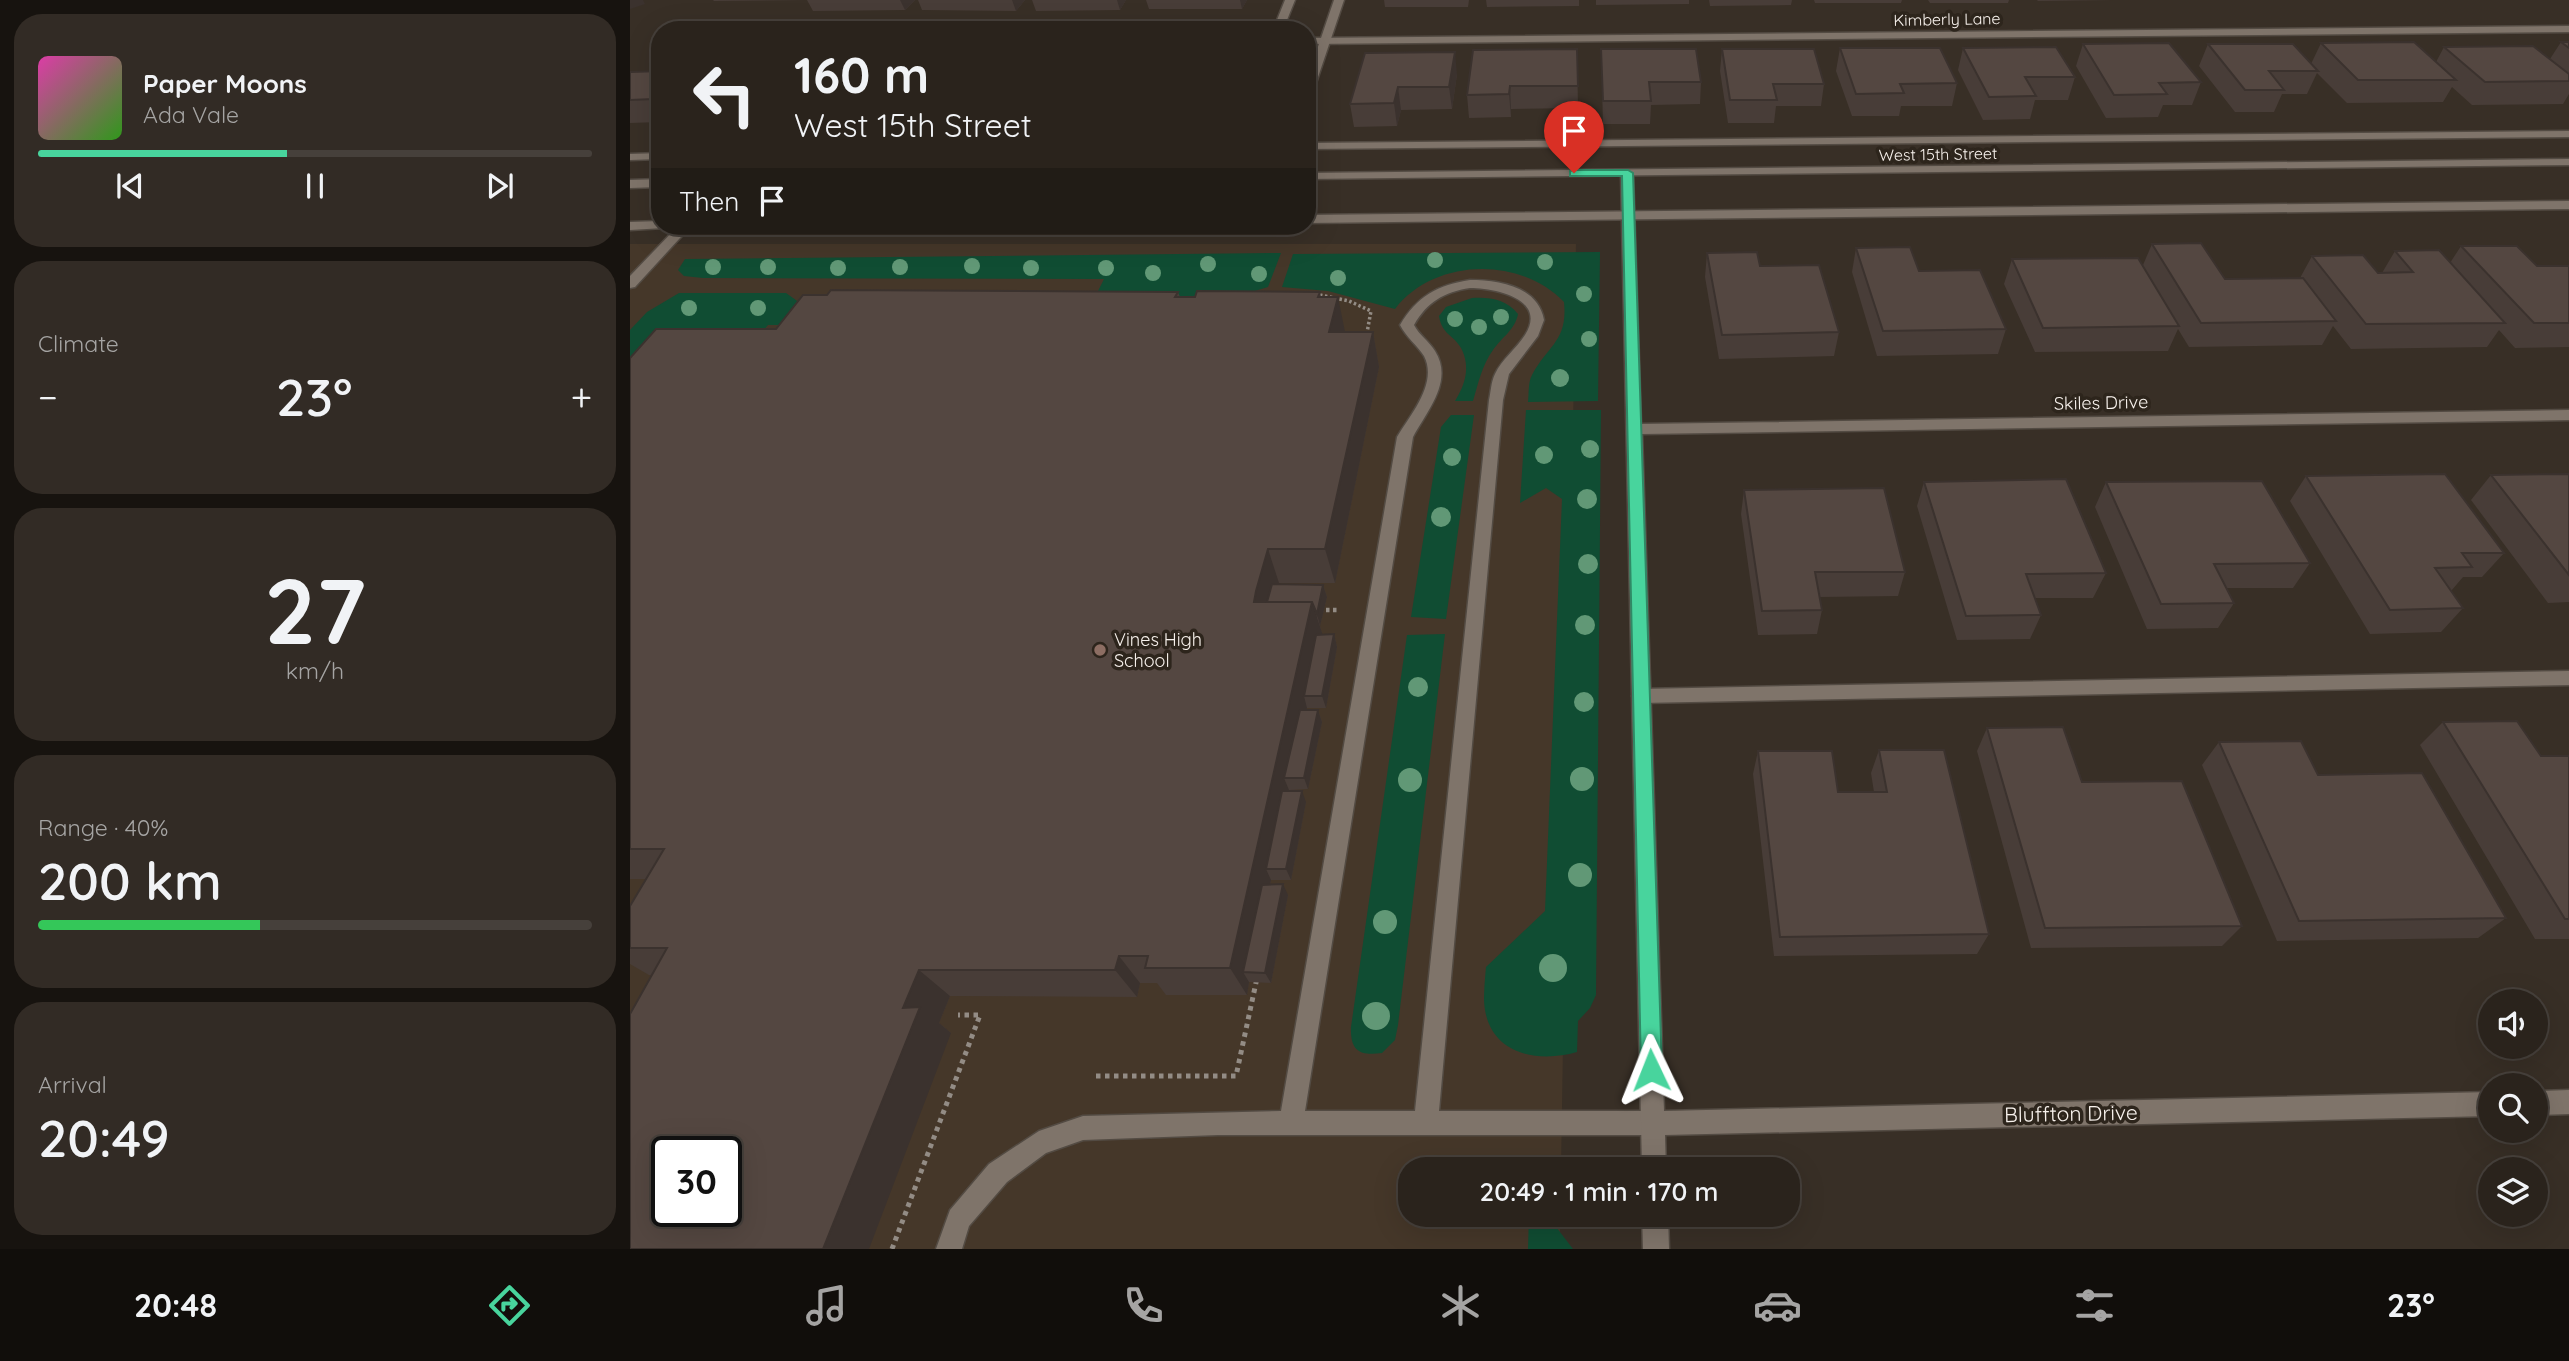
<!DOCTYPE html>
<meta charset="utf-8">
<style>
body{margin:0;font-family:Quicksand,sans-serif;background:#322b25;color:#f1f3f6;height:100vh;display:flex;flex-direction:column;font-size:26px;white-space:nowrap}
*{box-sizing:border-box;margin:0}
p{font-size:23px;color:#a5a4a3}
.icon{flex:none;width:38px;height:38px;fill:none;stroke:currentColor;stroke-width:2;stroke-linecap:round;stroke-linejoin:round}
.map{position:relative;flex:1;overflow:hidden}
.details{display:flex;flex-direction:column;gap:14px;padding:14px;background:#17130f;width:630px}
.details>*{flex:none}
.top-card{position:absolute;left:21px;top:21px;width:665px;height:214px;border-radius:28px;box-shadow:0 7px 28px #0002,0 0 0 2px #46403b;background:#2a231c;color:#f1f3f6;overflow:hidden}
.controls{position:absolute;left:1848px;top:989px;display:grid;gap:14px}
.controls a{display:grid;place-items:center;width:70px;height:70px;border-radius:50%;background:#2a231c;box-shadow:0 7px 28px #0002,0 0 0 2px #46403b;font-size:35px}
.speed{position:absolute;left:21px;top:1136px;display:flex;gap:14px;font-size:35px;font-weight:700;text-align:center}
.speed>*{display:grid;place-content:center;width:91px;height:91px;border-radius:50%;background:#2a231c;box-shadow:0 7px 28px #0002,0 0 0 2px #46403b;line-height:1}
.speed .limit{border:4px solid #111;border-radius:10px;background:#fff;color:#111}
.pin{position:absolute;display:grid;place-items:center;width:60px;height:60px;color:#fff;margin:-72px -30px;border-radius:50% 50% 50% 0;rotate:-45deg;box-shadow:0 0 7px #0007}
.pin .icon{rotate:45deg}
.me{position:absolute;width:77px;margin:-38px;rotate:358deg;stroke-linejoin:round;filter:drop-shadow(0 0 5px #0008)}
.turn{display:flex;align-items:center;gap:24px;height:147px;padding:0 28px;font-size:32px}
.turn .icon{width:91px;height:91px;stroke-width:2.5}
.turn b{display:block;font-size:49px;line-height:60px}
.then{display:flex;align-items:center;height:66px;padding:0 28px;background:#0003;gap:14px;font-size:26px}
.big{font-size:52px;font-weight:600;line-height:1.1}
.details .tile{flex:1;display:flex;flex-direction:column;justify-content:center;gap:10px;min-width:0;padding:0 24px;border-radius:28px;background:#322b25}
.details .dial{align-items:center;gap:0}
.dial b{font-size:91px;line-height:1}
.song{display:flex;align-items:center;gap:21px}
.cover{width:84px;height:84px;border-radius:10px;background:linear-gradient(135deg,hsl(320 70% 55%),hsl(110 70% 35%))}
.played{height:7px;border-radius:4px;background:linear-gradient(90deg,#48d49d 45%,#46403b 45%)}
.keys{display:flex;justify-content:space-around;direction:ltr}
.heat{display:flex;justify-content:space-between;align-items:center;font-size:38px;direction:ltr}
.charge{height:10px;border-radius:5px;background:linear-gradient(90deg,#34c759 40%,#46403b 0)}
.trip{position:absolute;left:768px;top:1157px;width:402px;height:70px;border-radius:28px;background:#2a231c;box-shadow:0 7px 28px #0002,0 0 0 2px #46403b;font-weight:600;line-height:70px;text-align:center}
.tab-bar{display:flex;height:112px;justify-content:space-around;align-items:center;background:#110e0b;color:#a5a4a3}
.tab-bar .icon{width:49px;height:49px}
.tab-bar .current{color:#48d49d}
.tab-bar b{font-size:32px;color:#f1f3f6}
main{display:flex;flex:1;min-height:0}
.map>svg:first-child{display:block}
.built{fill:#453729;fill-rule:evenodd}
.green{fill:#104d33}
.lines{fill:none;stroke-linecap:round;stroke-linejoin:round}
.lane-casing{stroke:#534b43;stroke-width:3}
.street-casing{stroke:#534b43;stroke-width:3}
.secondary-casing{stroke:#534b43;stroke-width:3}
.path-far2{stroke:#938c85;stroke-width:3.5;stroke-dasharray:2.5 2.5;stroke-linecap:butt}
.path-far1{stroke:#938c85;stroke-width:4.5;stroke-dasharray:3.5 3.5;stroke-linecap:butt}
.path{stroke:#938c85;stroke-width:5;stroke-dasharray:4.5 4.5;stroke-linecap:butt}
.lane{fill:#7f746a;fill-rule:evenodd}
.street{fill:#7f746a;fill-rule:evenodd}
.secondary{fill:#7f746a;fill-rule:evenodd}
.tree{fill:#619876}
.wall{fill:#483d38}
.shaded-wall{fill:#3b322e}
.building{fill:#544741;stroke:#3b322e;stroke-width:2;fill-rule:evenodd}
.route{fill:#48d49d;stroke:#2f8a66;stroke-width:2}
.education-dot{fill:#8d6e63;stroke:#2d251c;stroke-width:2.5}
.labels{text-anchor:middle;stroke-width:7;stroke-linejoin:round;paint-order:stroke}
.far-street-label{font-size:16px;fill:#f7f1ec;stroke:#2d251c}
.street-label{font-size:18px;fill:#f7f1ec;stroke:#2d251c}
.poi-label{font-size:18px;fill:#f7f1ec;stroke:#2d251c;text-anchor:start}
.near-street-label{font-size:21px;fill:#f7f1ec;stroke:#2d251c}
</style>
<main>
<section class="details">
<div class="tile">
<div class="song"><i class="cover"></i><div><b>Paper Moons</b><p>Ada Vale</p></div></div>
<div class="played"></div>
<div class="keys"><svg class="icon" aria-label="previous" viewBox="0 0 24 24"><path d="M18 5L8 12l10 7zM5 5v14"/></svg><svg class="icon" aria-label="pause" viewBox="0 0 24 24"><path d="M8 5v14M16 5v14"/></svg><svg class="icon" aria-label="next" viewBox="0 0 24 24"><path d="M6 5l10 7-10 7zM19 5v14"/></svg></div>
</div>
<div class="tile"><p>Climate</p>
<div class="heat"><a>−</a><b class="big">23°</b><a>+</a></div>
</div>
<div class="tile dial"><b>27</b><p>km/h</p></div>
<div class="tile"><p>Range · 40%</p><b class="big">200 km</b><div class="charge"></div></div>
<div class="tile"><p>Arrival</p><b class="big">20:49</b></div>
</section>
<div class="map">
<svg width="1939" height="1249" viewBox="0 0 1939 1249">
<rect width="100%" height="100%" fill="#382f26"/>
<!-- built -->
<path class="built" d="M0 244H946L931 1169H780V1214L930 1215V1249H0ZM37 1152H96V1211H37Z"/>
<!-- green -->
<g class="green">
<path d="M970 252 968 401 898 402C899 394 898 382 902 375 918 345 938 341 934 302 890 256 804 258 765 309L698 291 652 287 663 254Z"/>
<polygon points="651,253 638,287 571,307 467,293 474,279 73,278 54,276 48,270 55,259"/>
<polygon points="49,293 156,293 170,303 158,325 138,325 104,364 0,426 0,330 17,312"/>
<path d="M842 298C860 297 876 299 888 314 885 330 872 337 863 350 852 365 848 384 843 401H825C835 385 841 367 831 348 823 334 812 335 809 316L816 307Z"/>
<path d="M896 410H971L966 995 960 1008 948 1021 947 1052C905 1064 856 1053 854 1000 854 989 855 978 856 967L915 911 932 499 916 488 890 503Z"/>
<polygon points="821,415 844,415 816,619 781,617 811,427"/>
<path d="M815 634 768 1025 765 1040 752 1053C730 1056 720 1051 721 1027L777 635Z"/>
<polygon points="899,1215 917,1215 943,1249 898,1249"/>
</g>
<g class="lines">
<!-- lane casing -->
<g class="lane-casing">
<g id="lane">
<polygon points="1939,131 1939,137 677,149 677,143"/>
<polygon points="30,153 30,159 0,160 0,154"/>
<polygon points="48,226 61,226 5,287 0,288 0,276"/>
<path d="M840 280C868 280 908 286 914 320L908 336 879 374 873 400 809 1111H1023L1032 1114 1035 1123 1032 1132 1023 1135H588L453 1140 416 1153 377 1182 339 1226 332 1249H306L320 1210 359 1164 409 1131 453 1116 651 1111 767 437C781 414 808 383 794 356 787 345 776 337 770 325 787 296 808 285 840 280ZM840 288C865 288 918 299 895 335 886 349 872 359 865 374 861 382 861 391 859 400L785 1111H675L783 437C797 411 824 381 805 351 799 341 789 335 784 325 797 302 814 292 840 288Z"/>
<polygon points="1939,671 1939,685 1011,703 1004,701 1002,696 1004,691 1011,689"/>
</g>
</g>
<!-- street casing -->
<g class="street-casing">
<g id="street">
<polygon points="1939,26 1939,32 677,44 677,38"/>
<polygon points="997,170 1003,173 1011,424 1939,410 1939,420 1012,434 1034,1111 1860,1092 1860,1116 1035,1135 1036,1169 1012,1169 991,173"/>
<polygon points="1939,1090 1939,1114 1906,1115 1906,1091"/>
<polygon points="1012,1214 1038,1214 1039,1249 1013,1249"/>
</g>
</g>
<!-- secondary casing -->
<g class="secondary-casing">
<g id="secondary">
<polygon points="655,0 665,0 653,30 643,30"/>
<polygon points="704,0 714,0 682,95 677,98 677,79"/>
<polygon points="1939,159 1939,165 677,179 677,173"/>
<polygon points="30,179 30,187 0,188 0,180"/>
<polygon points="1939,201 1939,209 677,223 677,215"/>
<polygon points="30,221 30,226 36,226 34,228 0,230 0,222"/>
</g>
</g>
<!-- path-far2 -->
<polyline class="path-far2" points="685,294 719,301 741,311 736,338"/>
<!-- path-far1 -->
<polyline class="path-far1" points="689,610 708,610"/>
<!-- path -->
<g class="path">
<polyline points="466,1076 606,1076 627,978"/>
<polyline points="262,1249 350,1015 328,1015"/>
</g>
<!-- lane -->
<use href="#lane" class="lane"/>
<!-- street -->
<use href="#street" class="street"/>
<!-- secondary -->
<use href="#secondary" class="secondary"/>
</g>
<!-- trees -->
<g class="tree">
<circle cx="805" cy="260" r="8"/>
<circle cx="915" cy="262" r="8"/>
<circle cx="578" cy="264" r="8"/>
<circle cx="342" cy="266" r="8"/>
<circle cx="83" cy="267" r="8"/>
<circle cx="138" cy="267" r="8"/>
<circle cx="270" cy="267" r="8"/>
<circle cx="208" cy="268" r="8"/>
<circle cx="401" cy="268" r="8"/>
<circle cx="476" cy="268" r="8"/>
<circle cx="523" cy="273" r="8"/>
<circle cx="629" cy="274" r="8"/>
<circle cx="708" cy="278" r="8"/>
<circle cx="954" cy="294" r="8"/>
<circle cx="59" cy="308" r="8"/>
<circle cx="128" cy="308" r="8"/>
<circle cx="871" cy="317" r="8"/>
<circle cx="825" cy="319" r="8"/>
<circle cx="849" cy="327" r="8"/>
<circle cx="959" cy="339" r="8"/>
<circle cx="930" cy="378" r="9"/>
<circle cx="960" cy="449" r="9"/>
<circle cx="914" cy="455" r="9"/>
<circle cx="822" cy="457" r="9"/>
<circle cx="957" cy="499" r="10"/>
<circle cx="811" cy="517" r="10"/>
<circle cx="958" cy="564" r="10"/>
<circle cx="955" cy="625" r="10"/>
<circle cx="788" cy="687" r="10"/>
<circle cx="954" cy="702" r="10"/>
<circle cx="952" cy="779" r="12"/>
<circle cx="780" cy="780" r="12"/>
<circle cx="950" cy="875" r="12"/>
<circle cx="755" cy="922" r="12"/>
<circle cx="923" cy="968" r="14"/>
<circle cx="746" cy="1016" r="14"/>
</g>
<!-- wall -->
<g class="wall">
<polygon points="83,0 177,0 84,1"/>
<polygon points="177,0 285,0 275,10 183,11"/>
<polygon points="288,0 395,0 386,11 292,10"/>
<polygon points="402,0 496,0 490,10 406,11"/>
<polygon points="516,0 617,0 612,9 519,9"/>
<polygon points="754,0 839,0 838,7 755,7"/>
<polygon points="856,0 949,0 949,6 857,7"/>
<polygon points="966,0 1059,0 1059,4 966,5"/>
<polygon points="1079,0 1162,0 1161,5 1080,6"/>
<polygon points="1184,0 1272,0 1271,3 1185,3"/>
<polygon points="1298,0 1379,0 1378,3 1300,3"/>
<polygon points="1407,0 1484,0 1408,1"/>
<polygon points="1931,42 1939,42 1939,94 1933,104 1842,105 1822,87 1813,102 1717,103 1687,73 1677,94 1652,94 1644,112 1605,112 1569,66 1578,44 1681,64 1691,43 1806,62 1814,47 1920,59"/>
<polygon points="1453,44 1571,82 1562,105 1533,105 1528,117 1476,118 1446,66"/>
<polygon points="1210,48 1327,83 1322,106 1271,106 1269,116 1222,116 1206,71"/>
<polygon points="1333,48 1445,77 1438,100 1405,100 1400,119 1353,120 1328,70"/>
<polygon points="947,49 948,108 881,109 881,117 839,118 837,95"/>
<polygon points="971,49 1071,82 1070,104 1021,105 1020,124 973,124"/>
<polygon points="1092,49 1194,84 1191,106 1146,106 1144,123 1098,123 1090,71"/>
<polygon points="735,53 827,74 822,109 771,110 767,126 724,127 720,104"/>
<polygon points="30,71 30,122 0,123 0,72"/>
<polygon points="1522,244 1595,279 1670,278 1682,256 1748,273 1752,273 1765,251 1820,263 1831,246 1907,266 1939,266 1939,347 1885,348 1869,330 1857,347 1721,349 1703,326 1692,345 1559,347 1548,329 1538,351 1405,352 1374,284 1382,259 1513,265"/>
<polygon points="1226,248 1289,271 1376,329 1368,354 1247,356 1222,272"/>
<polygon points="1077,253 1130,266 1209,332 1204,356 1089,359 1075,277"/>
<polygon points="548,292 550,297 690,292 691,297 715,332 743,332 749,367 705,583 649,583 649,584 693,585 697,597 690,626 692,634 704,634 707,647 696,708 677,708 677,710 688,710 692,722 678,789 660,790 660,791 676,802 661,880 641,880 640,885 658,895 641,983 619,982 617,995 536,995 527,983 510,983 507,997 320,996 309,1023 321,1033 19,975 0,964 0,906 16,879 0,879 0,358 146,329"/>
<polygon points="1939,474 1939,602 1918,603 1841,500 1861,475"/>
<polygon points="1676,476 1874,553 1852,577 1833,577 1821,591 1833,608 1811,632 1740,634 1660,501"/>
<polygon points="1294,482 1476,573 1463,598 1405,598 1411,615 1400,639 1327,640 1287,506"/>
<polygon points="1476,482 1680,563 1663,588 1596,588 1604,603 1588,628 1517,629 1465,507"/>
<polygon points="1114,490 1275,572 1268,596 1190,597 1192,610 1187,634 1128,635 1111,514"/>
<polygon points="1813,722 1911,756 1939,756 1939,939 1905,939 1790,745"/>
<polygon points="1357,728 1452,782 1612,926 1592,946 1401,948 1347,751"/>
<polygon points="1589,742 1688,775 1876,918 1848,938 1647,941 1572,765"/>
<polygon points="1249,750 1359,934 1347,954 1144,956 1123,774 1128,751 1208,792 1244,792 1241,773"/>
</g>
<!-- shaded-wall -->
<g class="shaded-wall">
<polygon points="0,0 13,0 15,4 0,9"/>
<polygon points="270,0 285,0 275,10"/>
<polygon points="382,0 395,0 386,11"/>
<polygon points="487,0 496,0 490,10"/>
<polygon points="610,0 617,0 612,9"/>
<polygon points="825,52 827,74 822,109 819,87"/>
<polygon points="880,86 881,109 881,117 879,94"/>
<polygon points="768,87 771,110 767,126 764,103"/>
<polygon points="30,94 30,109 24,99"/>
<polygon points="708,297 715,332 699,332"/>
<polygon points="743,332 749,367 705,583 695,549"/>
<polygon points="638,549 649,583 642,613 624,602 626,591"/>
<polygon points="693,585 697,597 690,626 687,614"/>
<polygon points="682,602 693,636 674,696 677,708 663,778 654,778 659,790 660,790 643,869 636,869 641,880 621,973 613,972 619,982 617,995 600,968"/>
<polygon points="704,634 707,647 696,708 692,696"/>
<polygon points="688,710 692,722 678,789 674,778"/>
<polygon points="672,791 676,802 661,880 656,869"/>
<polygon points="653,884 658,895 641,983 635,973"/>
<polygon points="489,956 510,983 507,997 485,970"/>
<polygon points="289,970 320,996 309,1023 321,1033 239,1249 193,1249 273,1008"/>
</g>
<!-- building -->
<g class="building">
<polygon points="1784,42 1826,80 1728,80 1691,43"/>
<polygon points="1931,42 1939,42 1939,48"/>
<polygon points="1539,43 1571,82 1529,83 1537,94 1484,95 1453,44"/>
<polygon points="1578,44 1663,44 1688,71 1639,71 1654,90 1615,90"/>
<polygon points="1903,46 1939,74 1939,81 1855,82 1814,47"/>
<polygon points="1426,47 1445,77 1395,77 1406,96 1359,97 1333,48"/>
<polygon points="1210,48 1310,48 1327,83 1270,84 1274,93 1226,94"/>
<polygon points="947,49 948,86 880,86 879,94 837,95 843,50"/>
<polygon points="971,49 1066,49 1071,82 1019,82 1021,101 973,101"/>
<polygon points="1092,49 1184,49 1194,84 1143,84 1147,100 1100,100"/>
<polygon points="825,52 819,87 768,87 764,103 720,104 735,53"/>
<polygon points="30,71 30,94 24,99 0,100 0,72"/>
<polygon points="1571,243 1595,279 1673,278 1706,321 1571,323 1522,244"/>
<polygon points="1831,246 1887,246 1907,266 1939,266 1939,323 1904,323"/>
<polygon points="1280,247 1289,271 1350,270 1376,329 1253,331 1226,248"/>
<polygon points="1809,250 1875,323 1736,324 1682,256 1733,255 1748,273 1783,272 1765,251"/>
<polygon points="1127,252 1130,266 1189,265 1209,332 1092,335 1077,253"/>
<polygon points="1508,258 1549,326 1413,328 1382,259"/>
<path d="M201 290 548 292 545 297H565L567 291 690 292 688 297H708L699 332H743L695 549H638L626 591 624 602H682L600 968H515L518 956H489L485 970H289L273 1008 290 1007 193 1249H0V1014L37 948H0V906L34 849H0V358L26 329H146L173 295H197ZM37 1152H96V1211H37Z"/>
<polygon points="1815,474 1874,553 1832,553 1842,567 1805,568 1833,608 1760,610 1676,476"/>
<polygon points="1939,474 1939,575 1861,475"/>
<polygon points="1436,479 1476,573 1396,574 1411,615 1336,616 1294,482"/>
<polygon points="1632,481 1680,563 1584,564 1604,603 1531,604 1476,482"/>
<polygon points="1254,488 1275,572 1185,572 1192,610 1132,611 1114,490"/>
<polygon points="642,584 693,585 687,614 682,602 637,602"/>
<polygon points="704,634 692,696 674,696 686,635"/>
<polygon points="670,710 688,710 674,778 654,778"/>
<polygon points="1887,721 1911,756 1939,756 1939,919 1935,919 1813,722"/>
<polygon points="1433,727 1452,782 1552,781 1612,926 1415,928 1357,728"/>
<polygon points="1671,741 1688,775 1792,773 1876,918 1669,921 1589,742"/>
<polygon points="1249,750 1314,750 1359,934 1150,937 1128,751 1202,751 1208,792 1257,792"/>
<polygon points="652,791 672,791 656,869 636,869"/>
<polygon points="653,884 635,973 613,972 632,885"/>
</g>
<!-- route -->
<polygon class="route" points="944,170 998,170 1003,173 1032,1070 1029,1077 1021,1080 1014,1077 1011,1070 992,176 940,176 940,171"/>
<!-- markers -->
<circle class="education-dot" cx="470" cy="650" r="7"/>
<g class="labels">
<!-- far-street labels -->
<g class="far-street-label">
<text transform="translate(1317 19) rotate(-1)" y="6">Kimberly Lane</text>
<text transform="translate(1308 154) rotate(-1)" y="6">West 15th Street</text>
</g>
<!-- street labels -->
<g class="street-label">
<text transform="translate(1471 403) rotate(-1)" y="6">Skiles Drive</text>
</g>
<!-- poi labels -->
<g class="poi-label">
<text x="484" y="646">Vines High<tspan x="484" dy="21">School</tspan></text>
</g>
<!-- near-street labels -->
<g class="near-street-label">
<text transform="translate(1441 1114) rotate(-1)" y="7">Bluffton Drive</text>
</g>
</g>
</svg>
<div class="controls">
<a><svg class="icon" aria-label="sound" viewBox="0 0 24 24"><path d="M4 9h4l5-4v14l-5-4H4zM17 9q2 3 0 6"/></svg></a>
<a><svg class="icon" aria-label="search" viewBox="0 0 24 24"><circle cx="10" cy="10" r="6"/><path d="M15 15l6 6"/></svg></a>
<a><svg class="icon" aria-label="layers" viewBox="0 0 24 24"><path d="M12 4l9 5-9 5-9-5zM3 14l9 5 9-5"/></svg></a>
</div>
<div class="speed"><div class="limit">30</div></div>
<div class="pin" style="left:944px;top:173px;background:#d93025"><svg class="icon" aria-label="arrive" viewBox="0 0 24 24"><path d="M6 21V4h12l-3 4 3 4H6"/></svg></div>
<svg class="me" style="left:1021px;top:1070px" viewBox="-20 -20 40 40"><path d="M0-17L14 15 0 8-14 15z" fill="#48d49d" stroke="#fff" stroke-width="4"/></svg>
<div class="trip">20:49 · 1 min · 170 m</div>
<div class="top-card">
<div class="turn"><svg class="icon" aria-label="left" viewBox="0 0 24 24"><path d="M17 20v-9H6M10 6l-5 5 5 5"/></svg><div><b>160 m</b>West 15th Street</div></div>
<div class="then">Then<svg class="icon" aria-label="arrive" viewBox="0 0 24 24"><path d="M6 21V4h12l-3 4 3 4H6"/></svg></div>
</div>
</div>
</main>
<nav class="tab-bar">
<b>20:48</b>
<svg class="icon current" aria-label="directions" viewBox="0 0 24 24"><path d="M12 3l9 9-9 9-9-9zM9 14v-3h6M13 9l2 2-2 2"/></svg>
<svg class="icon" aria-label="music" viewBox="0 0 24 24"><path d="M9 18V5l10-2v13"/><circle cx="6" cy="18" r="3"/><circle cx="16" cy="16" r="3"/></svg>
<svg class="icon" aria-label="phone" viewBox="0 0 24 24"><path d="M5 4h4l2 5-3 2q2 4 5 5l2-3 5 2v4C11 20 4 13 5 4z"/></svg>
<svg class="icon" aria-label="climate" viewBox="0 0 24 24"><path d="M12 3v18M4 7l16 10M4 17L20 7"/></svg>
<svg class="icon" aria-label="car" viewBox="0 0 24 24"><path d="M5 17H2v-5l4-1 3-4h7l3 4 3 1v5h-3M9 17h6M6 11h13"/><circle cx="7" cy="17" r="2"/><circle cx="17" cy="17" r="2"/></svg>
<svg class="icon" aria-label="filters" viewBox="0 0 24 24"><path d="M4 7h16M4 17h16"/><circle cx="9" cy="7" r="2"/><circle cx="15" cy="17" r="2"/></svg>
<b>23°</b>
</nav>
